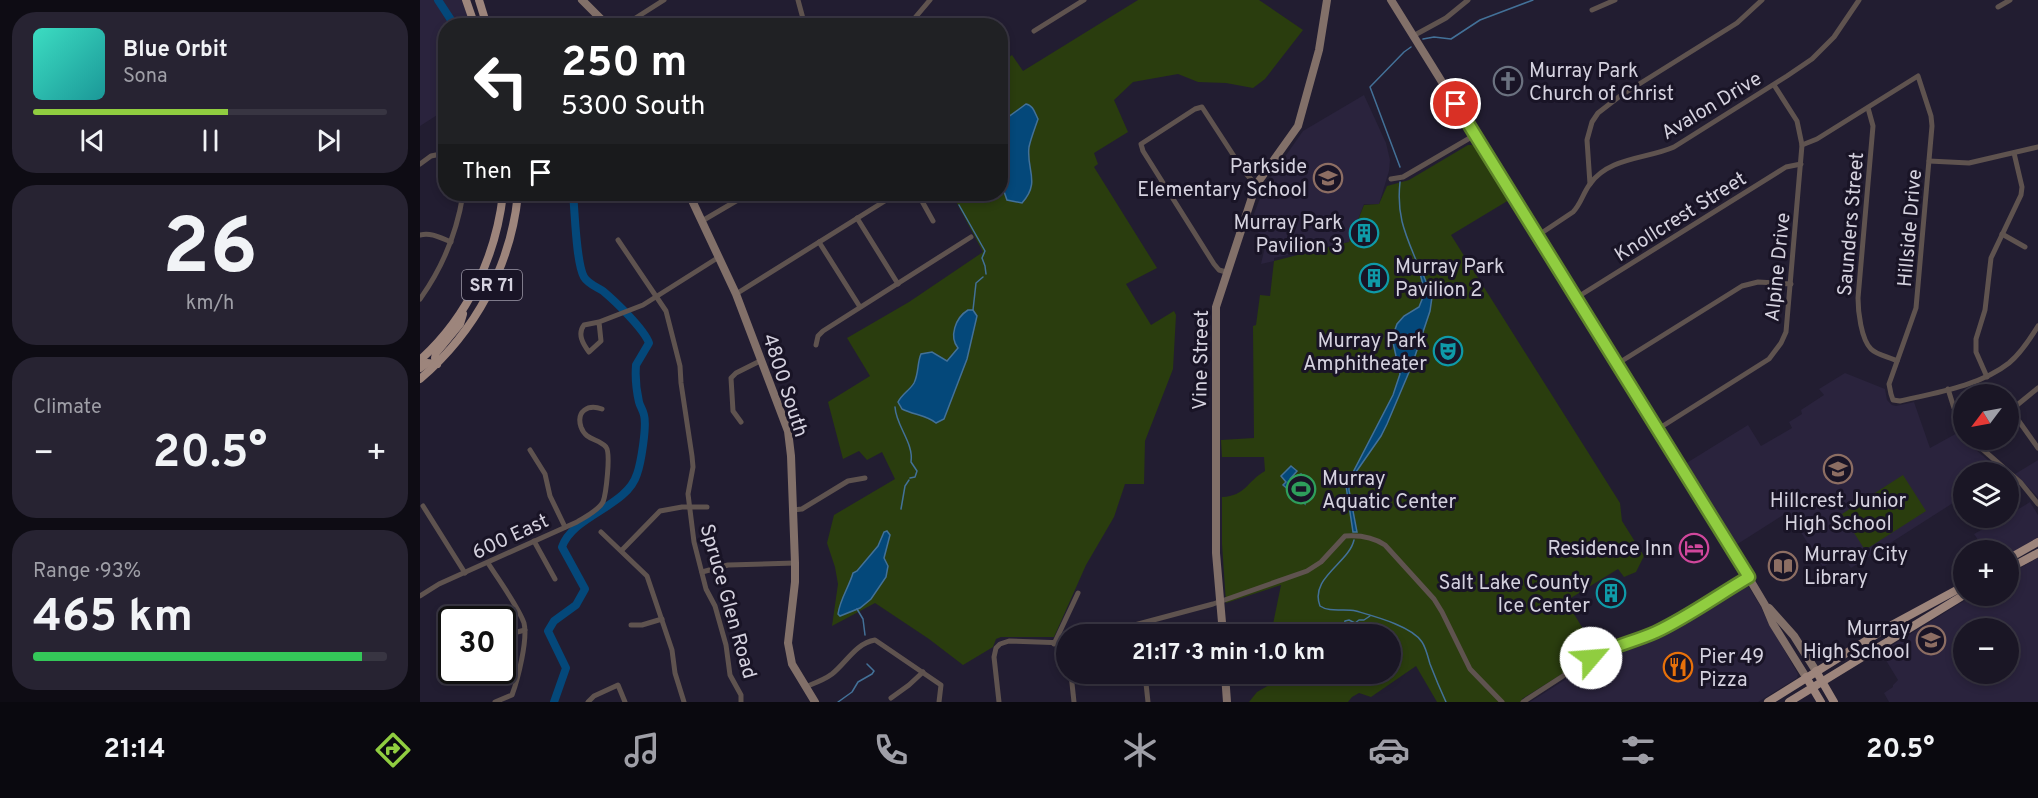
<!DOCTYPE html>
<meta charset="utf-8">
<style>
body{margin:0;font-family:Overpass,sans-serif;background:#272332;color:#f1f3f6;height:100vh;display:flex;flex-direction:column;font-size:22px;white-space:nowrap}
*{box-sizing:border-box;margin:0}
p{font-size:20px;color:#9f9fa7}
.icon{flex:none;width:33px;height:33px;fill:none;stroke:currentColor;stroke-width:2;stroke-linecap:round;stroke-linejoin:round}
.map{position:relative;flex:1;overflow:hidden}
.panel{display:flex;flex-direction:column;gap:12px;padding:12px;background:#0e0c14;width:420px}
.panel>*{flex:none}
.hud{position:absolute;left:18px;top:18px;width:570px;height:183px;border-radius:24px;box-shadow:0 3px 9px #0003,0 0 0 2px #383542;background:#202124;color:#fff;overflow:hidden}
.needle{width:39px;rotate:238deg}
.fabs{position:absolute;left:1533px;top:384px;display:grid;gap:12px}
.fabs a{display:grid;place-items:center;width:66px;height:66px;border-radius:50%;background:#1a1625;box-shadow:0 3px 9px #0003,0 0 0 2px #383542;font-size:30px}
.speed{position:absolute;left:18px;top:606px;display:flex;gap:12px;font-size:30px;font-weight:700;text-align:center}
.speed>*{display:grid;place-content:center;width:78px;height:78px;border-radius:50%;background:#1a1625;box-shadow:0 3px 9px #0003,0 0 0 2px #383542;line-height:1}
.speed .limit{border:3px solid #111;border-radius:9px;background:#fff;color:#111}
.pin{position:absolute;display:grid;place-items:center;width:51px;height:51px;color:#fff;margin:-26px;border:3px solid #fff;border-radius:50%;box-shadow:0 2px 6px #0007}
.me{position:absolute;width:66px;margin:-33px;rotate:63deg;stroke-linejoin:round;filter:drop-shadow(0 0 4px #0008)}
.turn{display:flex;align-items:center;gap:21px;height:126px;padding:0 24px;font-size:27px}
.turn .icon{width:78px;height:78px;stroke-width:2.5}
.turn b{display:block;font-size:42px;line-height:51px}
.then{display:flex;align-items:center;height:57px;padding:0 24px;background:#0003;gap:12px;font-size:22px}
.big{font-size:45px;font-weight:700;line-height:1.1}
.panel .widget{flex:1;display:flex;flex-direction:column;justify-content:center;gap:9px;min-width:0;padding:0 21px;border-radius:24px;background:#272332}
.panel .dial{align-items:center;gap:0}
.dial b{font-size:78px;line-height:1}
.song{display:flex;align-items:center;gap:18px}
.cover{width:72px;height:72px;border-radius:9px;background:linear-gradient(135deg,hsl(170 70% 55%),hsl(180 70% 35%))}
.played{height:6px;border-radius:3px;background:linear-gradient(90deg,#90cd40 55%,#383542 55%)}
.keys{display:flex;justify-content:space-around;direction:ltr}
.heat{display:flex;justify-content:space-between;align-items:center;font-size:33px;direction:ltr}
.charge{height:9px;border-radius:4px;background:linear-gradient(90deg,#34c759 93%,#383542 0)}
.trip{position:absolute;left:636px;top:624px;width:345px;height:60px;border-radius:30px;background:#1a1625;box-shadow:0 3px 9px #0003,0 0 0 2px #383542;font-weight:700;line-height:60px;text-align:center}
.tabs{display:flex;height:96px;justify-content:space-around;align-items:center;background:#0a090f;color:#9f9fa7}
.tabs .icon{width:42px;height:42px}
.tabs .selected{color:#90cd40}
.tabs b{font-size:27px;color:#f1f3f6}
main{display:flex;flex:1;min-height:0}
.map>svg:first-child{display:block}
.built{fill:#2a233d;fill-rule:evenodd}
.green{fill:#2a3d0e}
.water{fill:#04487a;stroke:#437198;stroke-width:1.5}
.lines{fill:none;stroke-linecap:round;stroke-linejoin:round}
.stream{stroke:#437198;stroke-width:1.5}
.river{stroke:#04487a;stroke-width:8}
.street{stroke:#5f534f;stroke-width:5}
.secondary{stroke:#827069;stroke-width:8}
.primary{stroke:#9d857c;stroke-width:8}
.route-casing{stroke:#5e852a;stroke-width:15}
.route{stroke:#90cd40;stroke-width:10}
.labels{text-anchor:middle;stroke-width:6;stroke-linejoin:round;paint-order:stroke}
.shield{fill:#191426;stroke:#9d99a8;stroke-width:1.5}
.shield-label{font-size:18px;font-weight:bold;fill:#d5d2df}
.poi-label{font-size:20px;fill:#d5d2df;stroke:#191426;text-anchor:end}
.street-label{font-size:20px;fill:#d5d2df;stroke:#191426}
</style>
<main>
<section class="panel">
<div class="widget">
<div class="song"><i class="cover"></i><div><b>Blue Orbit</b><p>Sona</p></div></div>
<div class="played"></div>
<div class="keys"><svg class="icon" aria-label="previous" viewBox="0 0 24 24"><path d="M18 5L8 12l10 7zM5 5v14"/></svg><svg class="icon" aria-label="pause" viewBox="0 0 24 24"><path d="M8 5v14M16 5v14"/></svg><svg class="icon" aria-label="next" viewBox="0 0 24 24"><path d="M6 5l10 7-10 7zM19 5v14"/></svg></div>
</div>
<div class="widget dial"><b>26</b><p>km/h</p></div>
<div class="widget"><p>Climate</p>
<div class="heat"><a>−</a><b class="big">20.5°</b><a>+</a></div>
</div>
<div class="widget"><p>Range · 93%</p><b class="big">465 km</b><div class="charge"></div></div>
</section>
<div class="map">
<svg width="1618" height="702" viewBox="0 0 1618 702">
<rect width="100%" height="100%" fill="#221d31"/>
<!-- built -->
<g class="built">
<polygon points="0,0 42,0 51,25 26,26 25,110 0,126"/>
<polygon points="944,95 966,143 970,160 969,171 959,204 944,204 929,242 854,258 854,261 841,264 847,238 829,227 845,185 883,131"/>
<polygon points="1425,373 1465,389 1467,400 1472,405 1476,406 1494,402 1510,448 1541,431 1544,440 1547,440 1551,446 1574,465 1563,472 1544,472 1543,489 1531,497 1533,503 1431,568 1422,555 1403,567 1368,512 1316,545 1265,464 1328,425 1341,446 1372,428 1369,422 1382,414 1381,410 1404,395 1399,389"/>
<polygon points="1618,460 1618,497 1595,474"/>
<polygon points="1610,502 1618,515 1618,537 1589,555 1588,550 1565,550 1554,534 1583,518 1588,518 1589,515"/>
<path d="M1618 558V702H1469L1464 693 1473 687V685L1478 680 1461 652 1552 596H1588L1589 574ZM1544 628H1588V674H1544Z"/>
<polygon points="1324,585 1329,587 1341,607 1347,620 1378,674 1377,678 1338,702 1110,702 1181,657 1199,648 1244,633"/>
</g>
<!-- green -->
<g class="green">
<polygon points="718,0 839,0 883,30 845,79 833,88 806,83 778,82 758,74 713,82 694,100 708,132 674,153 678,164 674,167 737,268 706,284 731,325 754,311 756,315 753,369 725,441 724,484 705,484 694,517 666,565 634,637 581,637 576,639 573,647 543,665 509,639 455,603 412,626 418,584 415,567 407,543 414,515 475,479 462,452 447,460 439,451 423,459 408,402 450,376 427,338 489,302 563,252 532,194 580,194 581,63 592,55 603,71"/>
<path d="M1048 145H1052L1056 147 1089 200 1031 235 1200 503 1202 521 1224 556 1216 572 1204 577 1198 569 1146 601 1176 650 1150 669 1102 699V702H1017L996 666 951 697 939 693 932 697 928 702H829L837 692 851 684 875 674H970V634H894L892 630 884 634H851L861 585 806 603 802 544V497C826 496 827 481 845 471L844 457H802L801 440 834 438 833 326 836 325 840 295 850 296 854 261 929 242 944 205 959 204 967 186 989 180Z"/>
<polygon points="1483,475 1506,511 1445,550 1422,514"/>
</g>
<!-- water -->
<g class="water">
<path d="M606 104C613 105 615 113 618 119 615 128 611 138 609 147 606 170 621 182 602 203L587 200 581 183 580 123Z"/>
<polygon points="1001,269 1012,297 1010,311 992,365 967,424 961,436 929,482 929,490 937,532 933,532 926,486 973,395 980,374 972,338 977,324 984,316 999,307 1005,292 999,270"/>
<path d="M548 310H553L557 316 547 359 524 419 516 423C506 415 494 415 482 409L478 402C482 394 490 390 494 383 499 373 497 363 501 354L512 352 527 361 538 348C529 337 535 318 548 310Z"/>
<polygon points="871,466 877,471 870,479 881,474 888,488 885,504 871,489 869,490 863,485 866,482 861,476"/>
<path d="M467 531 470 535 464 558 468 566 466 577 451 599 440 608 420 616 418 614C420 599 429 587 433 573L437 571 458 546 464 532Z"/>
</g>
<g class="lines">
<!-- stream -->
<g class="stream">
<polyline points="1003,39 1014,37 1031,39 1060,20 1113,0"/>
<polyline points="980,167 950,87 984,52 991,47"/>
<path d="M980 182C976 219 987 237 1000 270"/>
<polyline points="539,205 565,251 562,258 565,266 566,274"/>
<polyline points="553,310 556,283 563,277"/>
<path d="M475 407C476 426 494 443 491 462L497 471 495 477 490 478"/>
<polyline points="481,509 485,486 489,480"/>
<path d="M934 540C929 563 889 578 900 606 910 613 924 608 936 611 953 616 992 626 1002 642 1006 648 1008 657 1010 664 1015 677 1020 689 1026 702"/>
<polyline points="437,609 443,619 445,635"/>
<polyline points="916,634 917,630 924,626 925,621 929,620 935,623 939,620 944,620 950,616"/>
<polyline points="418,702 432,692 438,682 452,674 454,671 447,664"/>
</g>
<!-- river -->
<g class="river">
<polyline points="18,0 35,26"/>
<path d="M134 702 146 668 128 631 134 621 156 605 165 589 142 547C153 515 207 507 217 474 221 463 227 426 224 415 223 410 220 406 219 402 216 389 215 378 216 365L229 343C224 329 195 301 183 291 177 287 168 284 164 277 156 263 155 212 153 194"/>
</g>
<!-- street -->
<g class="street">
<polyline points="378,0 385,26"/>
<polyline points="1578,7 1590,0"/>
<polyline points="1172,10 1195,0"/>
<polyline points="203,26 244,0"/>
<polyline points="488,26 510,0"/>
<polyline points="614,31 664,0"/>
<polyline points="993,36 1026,18 1048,0"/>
<path d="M1448 108 1453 126 1438 298C1438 311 1441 339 1451 349 1457 355 1469 357 1477 361"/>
<path d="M1382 145 1397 139 1498 76 1511 116 1512 126 1496 308 1469 384 1471 394 1473 400 1480 401C1515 393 1560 386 1589 363 1601 353 1610 339 1618 326"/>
<polyline points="1509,161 1549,163 1618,147"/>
<polyline points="0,164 11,156 26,153"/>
<polyline points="971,179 983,177 1055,135"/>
<polyline points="1170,184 1167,140 1172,122 1178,113 1200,96 1317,23 1342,0"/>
<polyline points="498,194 513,221"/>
<polyline points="437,218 478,284"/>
<polyline points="282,221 328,194"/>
<polyline points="1582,234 1605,247"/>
<path d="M0 235C11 232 21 238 31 242"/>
<path d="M1117 236 1153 212C1161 204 1163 193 1170 184 1189 157 1227 159 1254 147L1367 76 1392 59 1414 37 1439 0"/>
<polyline points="198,240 246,311 260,366 261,383 272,456 273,467 268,494 274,542 286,589 295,606 306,645 310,675 321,695 321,702"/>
<polyline points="399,242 440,307"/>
<polyline points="806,272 799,270 794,264 723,151 721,144 775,109 782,107 823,170 836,185"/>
<polyline points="316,294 476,194"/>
<polyline points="1156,298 1366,167 1381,164"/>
<path d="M0 299C23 267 37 232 43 194"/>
<path d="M179 322 181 341 169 352C163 344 157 334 164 325L179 322 223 305 299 257"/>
<polyline points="396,345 398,336 403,331 551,237"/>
<polyline points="1197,364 1322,286 1338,282 1371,284"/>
<polyline points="1567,377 1556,352 1556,339 1565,310 1571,258 1601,195 1602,187 1594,153"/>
<polyline points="1618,388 1591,410 1618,448"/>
<polyline points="1528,389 1534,408 1544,428"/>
<polyline points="321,422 313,411 311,378 316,373 342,360"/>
<polyline points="1238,429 1349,359 1361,343 1366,332 1382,145 1377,121 1354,85"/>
<polyline points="1552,440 1601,483 1618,504"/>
<polyline points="110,450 125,474 130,496 145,527"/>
<polyline points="3,506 45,573"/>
<polyline points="373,510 382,509 428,481 445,478"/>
<polyline points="181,532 227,576 252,650 255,673 264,702"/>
<polyline points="114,541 135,579"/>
<polyline points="202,550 240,511 262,507 287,507"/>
<path d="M68 563C78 579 98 606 104 623 108 639 98 679 92 695L75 702"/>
<polyline points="282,572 308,565 375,563"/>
<path d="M0 596 19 584 157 522C165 517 178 511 183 502 186 494 191 453 186 447 178 438 166 441 161 427 156 411 168 404 182 409"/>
<polyline points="211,625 222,625 242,619"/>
<path d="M681 634 793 604 887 571 901 562 925 536C939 535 953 537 965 545L1014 599 1022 612 1050 669 1082 702"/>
<polyline points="82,636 105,630"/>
<polyline points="634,644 658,593"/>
<polyline points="651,674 654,702"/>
<polyline points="725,674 728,702"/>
<polyline points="805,675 817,674"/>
<path d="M385 687C395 683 404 680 412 674 426 663 436 643 455 640L521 685 519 702"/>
<polyline points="471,698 489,685 503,672"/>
<polyline points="168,702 174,696 198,685 205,702"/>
<polyline points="579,702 574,657 576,648 580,644 589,641 646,643"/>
<polyline points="1103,702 1177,654 1194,646 1233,633 1248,626 1329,577"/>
</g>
<!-- secondary -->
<g class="secondary">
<polyline points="162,0 188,26"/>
<polyline points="971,0 1298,526 1345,605 1353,624 1386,677"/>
<polyline points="269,194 316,294 368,431 371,456 375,563 375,582 368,643 372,664 395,702"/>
<polyline points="1349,608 1374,636 1396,671"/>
<polyline points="803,634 796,553 796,307 836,185 878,126 899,50 907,0"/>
<polyline points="805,674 807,702"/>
</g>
<!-- primary -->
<g class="primary">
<polyline points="46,0 55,26"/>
<polyline points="59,0 67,26"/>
<path d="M0 360C48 317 76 256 83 194"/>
<polyline points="17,364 15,358 16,353 40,324 43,314"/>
<polyline points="0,368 7,363 17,364"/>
<path d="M0 379C55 332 91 266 98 194"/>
<polyline points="1588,559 1618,542"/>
<polyline points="1588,569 1618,553"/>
<polyline points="1396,671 1414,702"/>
<polyline points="1386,677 1401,702"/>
<polyline points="1348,702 1468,627 1544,586"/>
<polyline points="1369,702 1544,595"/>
</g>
</g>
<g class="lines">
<!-- route casing -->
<g class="route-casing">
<path id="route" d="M1036 104 1329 577C1298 595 1268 617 1236 632 1214 642 1191 646 1171 658"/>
</g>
<!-- route -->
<use href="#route" class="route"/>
</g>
<!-- icons -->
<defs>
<g id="church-ring" transform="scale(1.5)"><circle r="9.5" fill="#191426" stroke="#6b7280" stroke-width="1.5"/><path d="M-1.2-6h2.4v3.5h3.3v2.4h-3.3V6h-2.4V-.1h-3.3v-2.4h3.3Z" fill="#6b7280"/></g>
<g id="school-ring" transform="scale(1.5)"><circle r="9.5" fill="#191426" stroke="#8d6e63" stroke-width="1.5"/><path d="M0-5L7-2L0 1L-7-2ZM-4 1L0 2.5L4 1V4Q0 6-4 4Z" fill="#8d6e63"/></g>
<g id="building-ring" transform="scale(1.5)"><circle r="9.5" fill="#191426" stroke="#0f9aa8" stroke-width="1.5"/><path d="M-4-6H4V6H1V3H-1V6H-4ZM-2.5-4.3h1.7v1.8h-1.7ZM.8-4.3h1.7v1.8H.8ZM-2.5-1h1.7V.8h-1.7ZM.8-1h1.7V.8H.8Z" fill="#0f9aa8"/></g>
<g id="theatre-ring" transform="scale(1.5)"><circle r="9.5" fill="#191426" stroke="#0f9aa8" stroke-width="1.5"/><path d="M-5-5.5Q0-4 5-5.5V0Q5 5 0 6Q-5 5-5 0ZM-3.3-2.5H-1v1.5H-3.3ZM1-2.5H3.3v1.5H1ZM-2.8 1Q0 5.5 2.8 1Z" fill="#0f9aa8"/></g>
<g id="stadium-ring" transform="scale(1.5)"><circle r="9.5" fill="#191426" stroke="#2e9e5b" stroke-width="1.5"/><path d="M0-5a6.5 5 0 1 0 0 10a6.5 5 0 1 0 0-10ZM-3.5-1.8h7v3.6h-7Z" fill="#2e9e5b"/></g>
<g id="hotel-ring" transform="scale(1.5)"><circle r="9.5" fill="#191426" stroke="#d1479c" stroke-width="1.5"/><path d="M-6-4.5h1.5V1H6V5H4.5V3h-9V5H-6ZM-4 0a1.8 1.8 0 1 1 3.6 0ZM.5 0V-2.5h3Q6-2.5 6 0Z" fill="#d1479c"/></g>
<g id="library-ring" transform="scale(1.5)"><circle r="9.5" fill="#191426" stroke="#8d6e63" stroke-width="1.5"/><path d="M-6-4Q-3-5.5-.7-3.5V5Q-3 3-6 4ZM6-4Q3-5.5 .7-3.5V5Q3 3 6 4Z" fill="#8d6e63"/></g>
<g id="restaurant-ring" transform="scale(1.5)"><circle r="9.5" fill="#191426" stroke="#e8710a" stroke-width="1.5"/><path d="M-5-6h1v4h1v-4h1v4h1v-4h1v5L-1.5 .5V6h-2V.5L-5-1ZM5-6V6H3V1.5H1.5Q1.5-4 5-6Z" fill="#e8710a"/></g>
</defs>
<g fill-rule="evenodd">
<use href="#church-ring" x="1088" y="81"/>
<use href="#school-ring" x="908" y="178"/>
<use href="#building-ring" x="944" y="233"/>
<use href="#building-ring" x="954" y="278"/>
<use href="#theatre-ring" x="1028" y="351"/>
<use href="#school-ring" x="1418" y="469"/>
<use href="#stadium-ring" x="881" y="489"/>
<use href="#hotel-ring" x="1274" y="548"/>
<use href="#library-ring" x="1363" y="566"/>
<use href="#building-ring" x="1191" y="593"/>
<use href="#school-ring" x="1511" y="640"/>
<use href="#restaurant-ring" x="1258" y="667"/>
</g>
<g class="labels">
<!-- shield labels -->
<rect class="shield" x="42" y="270" width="60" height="30" rx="4.5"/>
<g class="shield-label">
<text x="72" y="291">SR 71</text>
</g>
<!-- poi labels -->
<g class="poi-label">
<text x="1109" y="77" text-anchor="start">Murray Park<tspan x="1109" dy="23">Church of Christ</tspan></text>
<text x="887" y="173">Parkside<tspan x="887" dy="23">Elementary School</tspan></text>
<text x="923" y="229">Murray Park<tspan x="923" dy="23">Pavilion 3</tspan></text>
<text x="975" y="273" text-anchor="start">Murray Park<tspan x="975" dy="23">Pavilion 2</tspan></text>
<text x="1007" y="347">Murray Park<tspan x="1007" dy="23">Amphitheater</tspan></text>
<text x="902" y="485" text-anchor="start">Murray<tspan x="902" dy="23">Aquatic Center</tspan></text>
<text x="1418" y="507" text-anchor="middle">Hillcrest Junior<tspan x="1418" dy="23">High School</tspan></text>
<text x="1253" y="555">Residence Inn</text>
<text x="1384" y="561" text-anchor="start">Murray City<tspan x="1384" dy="23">Library</tspan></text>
<text x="1170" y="589">Salt Lake County<tspan x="1170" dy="23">Ice Center</tspan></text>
<text x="1490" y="635">Murray<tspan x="1490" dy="23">High School</tspan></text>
<text x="1279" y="663" text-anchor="start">Pier 49<tspan x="1279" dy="23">Pizza</tspan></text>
</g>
<!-- street labels -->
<g class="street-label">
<text transform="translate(1291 105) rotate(-31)" y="7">Avalon Drive</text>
<text transform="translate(1260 216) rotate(-32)" y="7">Knollcrest Street</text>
<text transform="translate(1430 224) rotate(-85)" y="7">Saunders Street</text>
<text transform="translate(1489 228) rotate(-85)" y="7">Hillside Drive</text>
<text transform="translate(1357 267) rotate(-84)" y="7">Alpine Drive</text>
<text transform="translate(780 360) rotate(-89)" y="7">Vine Street</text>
<text transform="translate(366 385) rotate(72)" y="7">4800 South</text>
<text transform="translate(90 536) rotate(-25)" y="7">600 East</text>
<text transform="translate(309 601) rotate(74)" y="7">Spruce Glen Road</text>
</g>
</g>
</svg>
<div class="fabs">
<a><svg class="needle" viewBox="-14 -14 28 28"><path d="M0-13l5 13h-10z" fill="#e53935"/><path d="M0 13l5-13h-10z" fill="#9f9fa7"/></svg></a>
<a><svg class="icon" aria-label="layers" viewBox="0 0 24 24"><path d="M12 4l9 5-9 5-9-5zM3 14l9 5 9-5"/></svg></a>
<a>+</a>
<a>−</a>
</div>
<div class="speed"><div class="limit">30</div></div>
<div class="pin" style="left:1036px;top:104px;background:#d93025"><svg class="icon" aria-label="arrive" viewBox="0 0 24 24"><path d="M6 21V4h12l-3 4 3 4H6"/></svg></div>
<svg class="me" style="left:1171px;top:658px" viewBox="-20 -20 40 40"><circle r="19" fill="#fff"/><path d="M0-13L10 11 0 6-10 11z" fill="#90cd40"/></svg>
<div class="trip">21:17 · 3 min · 1.0 km</div>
<div class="hud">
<div class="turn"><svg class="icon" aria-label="left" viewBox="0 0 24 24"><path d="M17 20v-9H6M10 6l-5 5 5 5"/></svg><div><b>250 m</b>5300 South</div></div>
<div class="then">Then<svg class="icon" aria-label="arrive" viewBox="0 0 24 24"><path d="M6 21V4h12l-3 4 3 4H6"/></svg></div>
</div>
</div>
</main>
<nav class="tabs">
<b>21:14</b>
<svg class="icon selected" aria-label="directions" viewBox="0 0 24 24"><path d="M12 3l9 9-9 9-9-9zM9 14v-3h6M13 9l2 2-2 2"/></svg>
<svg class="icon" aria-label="music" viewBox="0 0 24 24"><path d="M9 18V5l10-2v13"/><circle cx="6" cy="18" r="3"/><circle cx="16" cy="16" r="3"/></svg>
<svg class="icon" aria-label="phone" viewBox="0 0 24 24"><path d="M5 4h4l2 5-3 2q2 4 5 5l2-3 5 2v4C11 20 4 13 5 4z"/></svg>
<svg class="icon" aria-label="climate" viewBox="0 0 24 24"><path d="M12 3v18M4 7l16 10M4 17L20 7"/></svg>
<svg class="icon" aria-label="car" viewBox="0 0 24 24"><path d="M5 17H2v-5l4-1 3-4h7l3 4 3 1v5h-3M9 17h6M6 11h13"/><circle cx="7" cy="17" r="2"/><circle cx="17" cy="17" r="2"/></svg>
<svg class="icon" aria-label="filters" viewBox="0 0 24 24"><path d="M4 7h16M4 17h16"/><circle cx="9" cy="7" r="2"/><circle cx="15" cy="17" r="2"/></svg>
<b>20.5°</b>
</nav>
